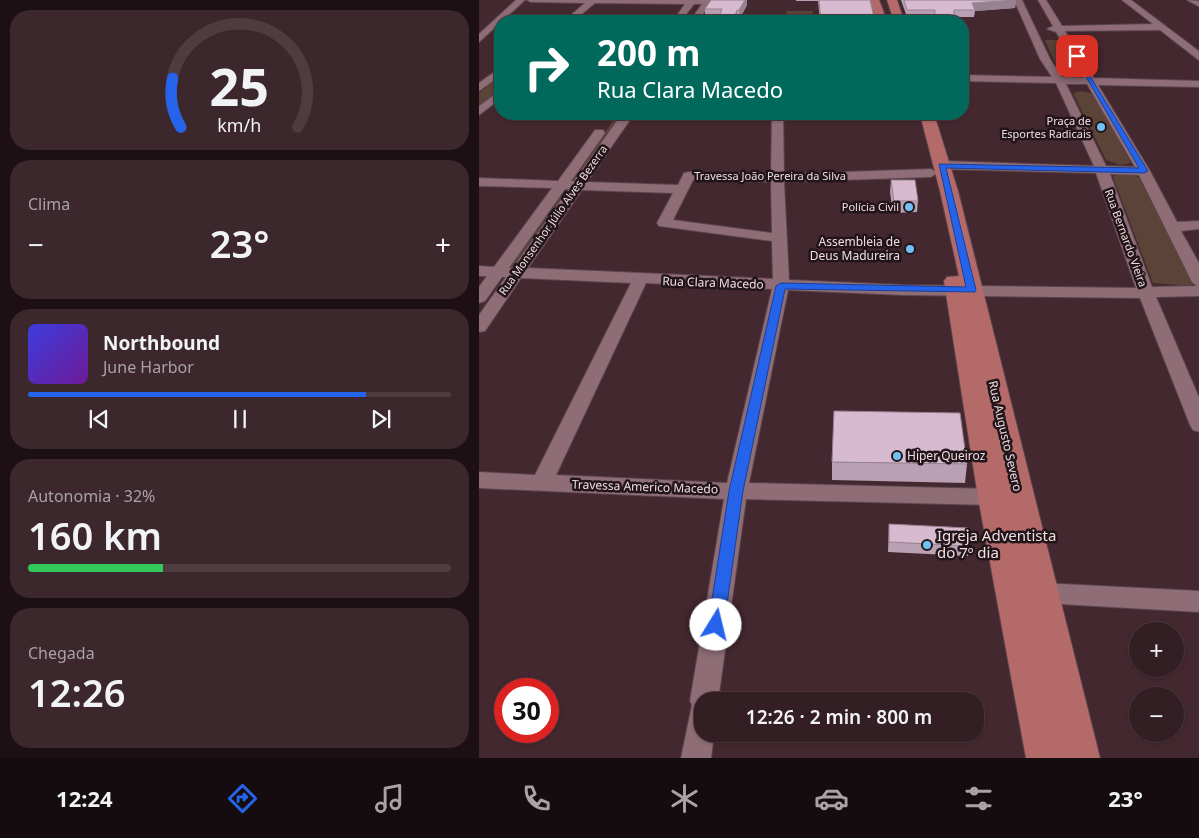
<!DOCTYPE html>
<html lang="pt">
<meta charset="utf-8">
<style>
body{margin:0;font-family:"Noto Sans",sans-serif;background:#3b272c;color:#f1f3f6;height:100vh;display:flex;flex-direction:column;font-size:19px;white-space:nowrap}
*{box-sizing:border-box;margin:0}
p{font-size:16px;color:#a9a2a6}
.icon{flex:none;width:28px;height:28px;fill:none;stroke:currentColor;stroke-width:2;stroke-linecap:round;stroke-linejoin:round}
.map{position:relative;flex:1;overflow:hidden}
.details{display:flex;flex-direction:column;gap:10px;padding:10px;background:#1c1014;width:479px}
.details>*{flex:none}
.top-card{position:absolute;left:15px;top:15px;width:475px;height:105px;border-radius:20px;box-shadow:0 1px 4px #0004,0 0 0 1px #4e3c41;background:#00695c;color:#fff;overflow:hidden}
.tools{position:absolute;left:650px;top:622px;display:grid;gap:10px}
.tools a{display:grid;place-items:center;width:55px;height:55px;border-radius:50%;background:#331e24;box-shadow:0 1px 4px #0004,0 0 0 1px #4e3c41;font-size:25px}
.speed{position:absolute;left:15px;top:678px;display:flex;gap:10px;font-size:25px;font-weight:700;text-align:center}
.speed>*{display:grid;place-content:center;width:65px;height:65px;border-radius:50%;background:#331e24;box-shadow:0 1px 4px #0004,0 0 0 1px #4e3c41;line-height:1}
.speed .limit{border:8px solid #d22;background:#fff;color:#111}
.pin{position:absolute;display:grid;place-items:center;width:42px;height:42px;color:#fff;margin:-21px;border-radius:10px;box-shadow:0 2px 8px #0006}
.me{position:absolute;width:55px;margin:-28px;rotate:9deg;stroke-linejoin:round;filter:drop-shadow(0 0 4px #0008)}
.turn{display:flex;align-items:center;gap:18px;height:105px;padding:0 20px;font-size:22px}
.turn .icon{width:65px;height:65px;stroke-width:2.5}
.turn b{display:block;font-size:35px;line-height:42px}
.big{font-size:38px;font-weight:600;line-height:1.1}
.details .tile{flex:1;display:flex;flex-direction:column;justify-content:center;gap:8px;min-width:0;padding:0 18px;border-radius:20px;background:#3b272c}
.details .dial{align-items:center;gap:0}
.dial svg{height:130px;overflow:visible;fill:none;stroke:#4e3c41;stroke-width:7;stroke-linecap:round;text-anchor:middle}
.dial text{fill:#f1f3f6;stroke:none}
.song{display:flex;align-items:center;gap:15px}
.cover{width:60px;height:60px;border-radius:8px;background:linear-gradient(135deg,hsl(240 70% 55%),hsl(280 70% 35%))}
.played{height:5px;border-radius:2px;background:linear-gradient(90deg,#2563eb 80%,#4e3c41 80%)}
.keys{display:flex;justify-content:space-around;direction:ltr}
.heat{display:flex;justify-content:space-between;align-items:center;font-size:28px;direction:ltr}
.charge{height:8px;border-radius:4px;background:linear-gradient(90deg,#34c759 32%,#4e3c41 0)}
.trip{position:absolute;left:215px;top:692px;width:290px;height:50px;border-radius:20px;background:#331e24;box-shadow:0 1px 4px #0004,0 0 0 1px #4e3c41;font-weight:600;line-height:50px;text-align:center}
.tabs{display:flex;height:80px;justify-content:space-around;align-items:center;background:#140c0e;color:#a9a2a6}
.tabs .icon{width:35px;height:35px}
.tabs .on{color:#2563eb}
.tabs b{font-size:22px;color:#f1f3f6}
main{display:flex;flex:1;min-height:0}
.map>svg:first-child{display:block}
.green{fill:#5c4337}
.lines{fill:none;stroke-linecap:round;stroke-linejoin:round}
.minor-casing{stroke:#5d454d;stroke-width:2}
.major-casing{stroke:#5d454d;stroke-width:2}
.minor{fill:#8e6d76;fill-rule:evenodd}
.major{fill:#b56a6a;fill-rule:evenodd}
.wall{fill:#b9a0b2}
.shaded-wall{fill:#968291}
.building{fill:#d7bacf;stroke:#968291}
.route{fill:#2563eb;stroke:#184099}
.poi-dot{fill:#72c1f5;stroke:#221519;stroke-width:2}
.labels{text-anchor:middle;stroke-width:5;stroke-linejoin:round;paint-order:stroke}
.far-poi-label{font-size:11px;fill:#f0dde2;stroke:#221519;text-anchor:end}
.far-street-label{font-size:11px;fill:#f0dde2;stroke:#221519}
.poi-label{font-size:12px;fill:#f0dde2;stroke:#221519;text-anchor:end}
.street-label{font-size:12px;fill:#f0dde2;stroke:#221519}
.near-poi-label{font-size:15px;fill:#f0dde2;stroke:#221519;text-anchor:start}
</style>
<main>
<section class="details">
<div class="tile dial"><svg viewBox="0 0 100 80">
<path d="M14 69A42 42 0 1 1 86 69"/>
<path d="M14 69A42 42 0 0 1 9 39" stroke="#2563eb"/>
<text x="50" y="56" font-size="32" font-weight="700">25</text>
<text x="50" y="72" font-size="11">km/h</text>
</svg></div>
<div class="tile"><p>Clima</p>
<div class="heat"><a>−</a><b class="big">23°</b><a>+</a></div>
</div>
<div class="tile">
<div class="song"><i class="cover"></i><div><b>Northbound</b><p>June Harbor</p></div></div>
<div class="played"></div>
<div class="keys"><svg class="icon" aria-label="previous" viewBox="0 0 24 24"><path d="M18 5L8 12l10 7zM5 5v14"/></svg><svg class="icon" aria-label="pause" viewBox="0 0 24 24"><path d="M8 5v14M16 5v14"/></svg><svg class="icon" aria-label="next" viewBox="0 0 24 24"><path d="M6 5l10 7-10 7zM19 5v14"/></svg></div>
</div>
<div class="tile"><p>Autonomia · 32%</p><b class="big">160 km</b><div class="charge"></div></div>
<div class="tile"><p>Chegada</p><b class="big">12:26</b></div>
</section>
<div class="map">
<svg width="721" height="758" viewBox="0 0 721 758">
<rect width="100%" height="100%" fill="#442830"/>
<!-- green -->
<g class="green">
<polygon points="308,11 334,11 331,21 304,21"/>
<polygon points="566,40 584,40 600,74 590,76 581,73"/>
<polygon points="21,76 21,90 0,107 0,93"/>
<polygon points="603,91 615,94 652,163 641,165 627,160 594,93"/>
<polygon points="139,114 146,114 99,179 92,180"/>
<polygon points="651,173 661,178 714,284 712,286 674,283 634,177 636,174"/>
<polygon points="85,197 35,268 29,267 78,198"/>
</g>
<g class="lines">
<!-- minor casing -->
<g class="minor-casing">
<g id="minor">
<polygon points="37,0 46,0 0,42 0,34"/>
<polygon points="48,0 234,0 219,21 211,21 223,4 215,4 202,21 194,21 206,4 116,3 94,21 85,21 106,3 52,2"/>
<path d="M535 0H543L571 59 583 77 604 78 577 32 568 29 574 26 559 0H567L583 26 674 24 643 0H652L721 52V61L681 30 586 31 615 78 721 81V87L619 85 671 171 698 222 721 221V229L702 231 721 265V296L677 297 721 400V432L714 430 711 425 661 298 424 295 309 290 270 483 513 489 521 491 524 497 521 503 513 505 267 499 239 701H224V734H235L232 758H202L213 705 211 701 245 499 0 488V472L56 475 152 283 42 278 6 331 0 332V315L27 277H23L6 301 0 303V287L8 276H0V266L15 267 73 188 0 186V178L79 181 116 130H124L126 133 92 181H95L143 114H155L108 182 199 185 205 173 210 172 292 174 293 114H304L305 174 452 169 458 173 452 177 305 182 310 280 424 285 657 288 617 173 463 169 457 165 463 161 615 166 577 83 484 81V75L573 77 561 59ZM587 84H608L656 167 627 166ZM631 174 660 175 713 282 718 286 673 287ZM214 180 292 182 293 233 194 220ZM86 189H90L34 268H30ZM103 190 194 193 178 223 180 226 293 241 294 279 49 268ZM167 283 293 289 248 483 77 475Z"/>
<polygon points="708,0 721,1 721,7"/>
<polygon points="21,68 21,76 0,91 0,83"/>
<polygon points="21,91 21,99 0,115 0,106"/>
<polygon points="563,583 721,591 721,612 563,603 554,600 551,593 554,586"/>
</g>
</g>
<!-- major casing -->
<g class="major-casing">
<g id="major">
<polygon points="390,0 400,0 408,21 398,21"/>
<polygon points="408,0 418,0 425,21 415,21"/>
<polygon points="441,114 455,114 479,191 621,758 547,758 499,497 465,281 468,277 480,276 461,191"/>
</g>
</g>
<!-- minor -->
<use href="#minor" class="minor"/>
<!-- major -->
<use href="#major" class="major"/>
</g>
<!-- wall -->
<g class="wall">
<polygon points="232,0 268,0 268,5 261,18 226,17 226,9"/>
<polygon points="317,0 391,0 396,21 341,21 339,1 317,1"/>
<polygon points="422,0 537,0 536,8 496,11 495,17 475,17 475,21 455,21 456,17 428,17"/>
<polygon points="412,180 439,201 438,212 414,213 411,192"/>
<polygon points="353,462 488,464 486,483 353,480"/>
<polygon points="410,524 490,546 489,556 409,552"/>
</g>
<!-- shaded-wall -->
<g class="shaded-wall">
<polygon points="266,0 268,0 268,5 261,18 260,10"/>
<polygon points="537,0 536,8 496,11 493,3"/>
<polygon points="258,10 258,18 257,21 254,21"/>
</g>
<!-- building -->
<g class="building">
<polygon points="232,0 266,0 260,10 258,10 254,21 238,21 243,9 226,9"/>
<polygon points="340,0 391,0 396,21 342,21"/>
<polygon points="425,0 537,0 493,3 496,10 475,10 475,21 456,21 456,10 428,10"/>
<polygon points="412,180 436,180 439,201 415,201"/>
<polygon points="355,411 481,413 488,464 353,462"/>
<polygon points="410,524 489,528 490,546 410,542"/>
</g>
<!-- route -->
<polygon class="route" points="598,55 669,171 665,173 467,168 497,290 496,292 306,289 264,491 245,625 243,629 237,631 231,629 229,625 250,491 297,286 302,283 487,287 460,164 660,168 595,56"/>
<!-- markers -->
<g class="poi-dot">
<circle cx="622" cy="127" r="5"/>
<circle cx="430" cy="207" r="5"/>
<circle cx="431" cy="249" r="5"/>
<circle cx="418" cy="456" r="5"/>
<circle cx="448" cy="545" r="5"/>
</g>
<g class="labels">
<!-- far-poi labels -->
<g class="far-poi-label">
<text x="612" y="125">Praça de<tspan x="612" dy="13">Esportes Radicais</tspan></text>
<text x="420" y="211">Polícia Civil</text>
</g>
<!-- far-street labels -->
<g class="far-street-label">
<text x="291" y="180">Travessa João Pereira da Silva</text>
<text transform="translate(74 220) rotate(-55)" y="4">Rua Monsenhor Júlio Alves Bezerra</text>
<text transform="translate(647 238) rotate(70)" y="4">Rua Bernardo Vieira</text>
</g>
<!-- poi labels -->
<g class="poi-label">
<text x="421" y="246">Assembleia de<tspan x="421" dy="14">Deus Madureira</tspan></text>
<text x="428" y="460" text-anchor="start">Hiper Queiroz</text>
</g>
<!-- street labels -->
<g class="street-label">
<text transform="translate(234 283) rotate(2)" y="4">Rua Clara Macedo</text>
<text transform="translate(526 436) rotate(77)" y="4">Rua Augusto Severo</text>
<text transform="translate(166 487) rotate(2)" y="4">Travessa Americo Macedo</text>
</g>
<!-- near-poi labels -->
<g class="near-poi-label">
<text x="458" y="541">Igreja Adventista<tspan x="458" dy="17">do 7º dia</tspan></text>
</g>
</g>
</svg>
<div class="tools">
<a>+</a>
<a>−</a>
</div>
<div class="speed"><div class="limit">30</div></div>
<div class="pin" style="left:598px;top:56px;background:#d93025"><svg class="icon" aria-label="arrive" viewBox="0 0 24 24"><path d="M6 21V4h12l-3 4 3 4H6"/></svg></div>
<svg class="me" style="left:237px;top:625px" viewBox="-20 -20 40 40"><circle r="19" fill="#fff"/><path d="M0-13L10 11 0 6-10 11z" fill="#2563eb"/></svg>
<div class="trip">12:26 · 2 min · 800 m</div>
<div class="top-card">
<div class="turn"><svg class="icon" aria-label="right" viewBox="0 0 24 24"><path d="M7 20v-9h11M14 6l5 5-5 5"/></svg><div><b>200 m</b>Rua Clara Macedo</div></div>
</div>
</div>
</main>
<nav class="tabs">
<b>12:24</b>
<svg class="icon on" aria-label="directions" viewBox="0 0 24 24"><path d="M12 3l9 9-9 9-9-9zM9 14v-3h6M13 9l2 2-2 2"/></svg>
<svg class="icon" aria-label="music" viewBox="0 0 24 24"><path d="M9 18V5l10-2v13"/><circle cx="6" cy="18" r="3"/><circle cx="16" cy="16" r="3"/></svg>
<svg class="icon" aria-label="phone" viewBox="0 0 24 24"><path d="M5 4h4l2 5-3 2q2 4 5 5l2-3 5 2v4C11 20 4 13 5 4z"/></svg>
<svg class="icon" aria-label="climate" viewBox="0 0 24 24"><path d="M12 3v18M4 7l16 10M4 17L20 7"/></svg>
<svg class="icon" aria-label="car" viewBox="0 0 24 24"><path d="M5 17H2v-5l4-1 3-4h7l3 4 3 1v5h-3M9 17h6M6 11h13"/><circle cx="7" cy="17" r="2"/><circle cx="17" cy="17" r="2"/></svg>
<svg class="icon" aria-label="filters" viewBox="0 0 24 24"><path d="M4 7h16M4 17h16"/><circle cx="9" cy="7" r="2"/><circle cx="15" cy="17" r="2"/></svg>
<b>23°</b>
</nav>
